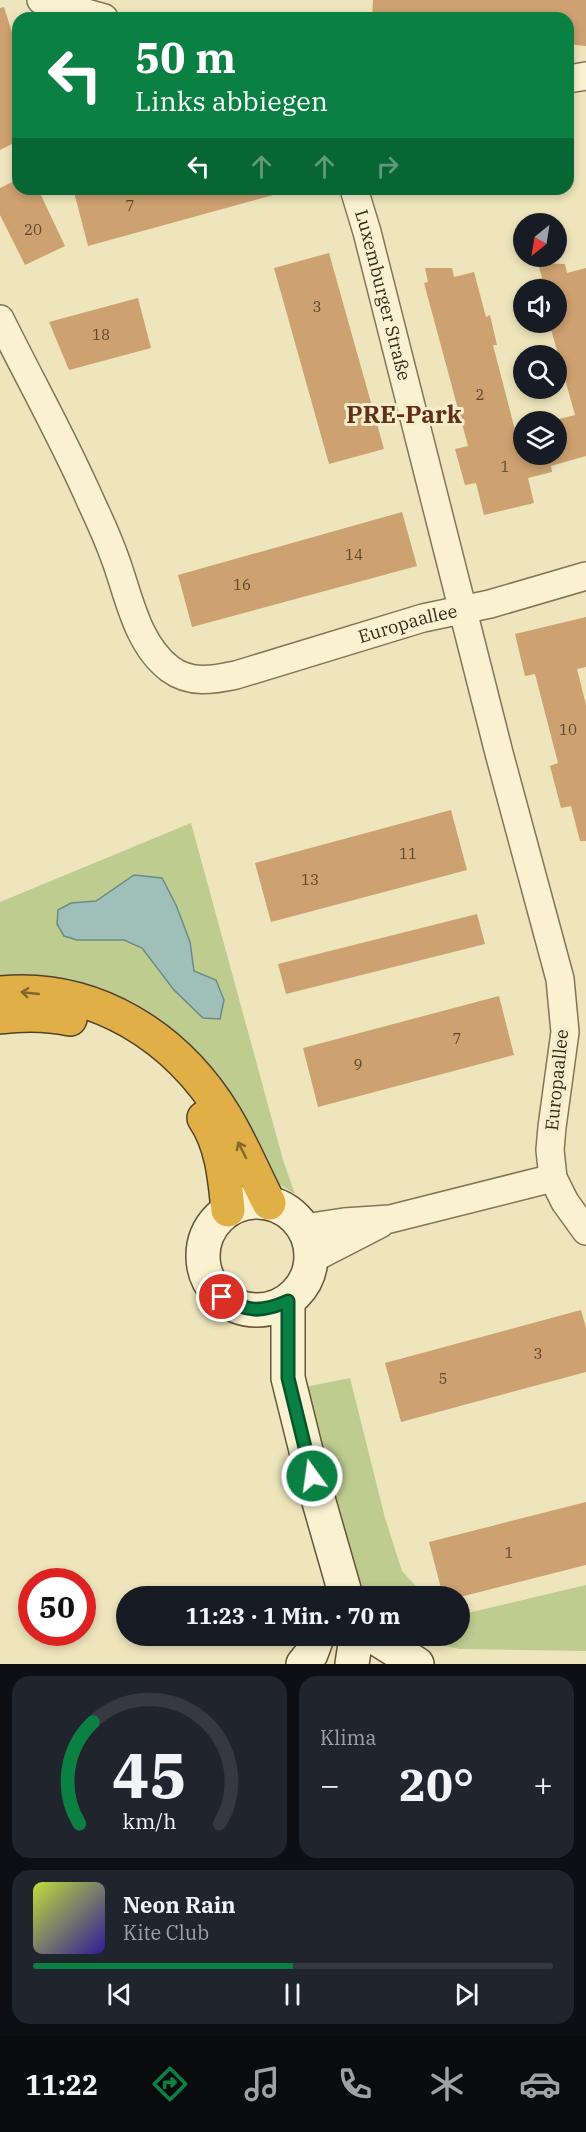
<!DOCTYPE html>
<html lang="de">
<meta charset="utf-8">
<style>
body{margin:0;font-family:"IBM Plex Serif",serif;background:#20242c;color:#f1f3f6;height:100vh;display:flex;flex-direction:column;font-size:22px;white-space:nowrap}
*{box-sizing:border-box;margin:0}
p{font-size:20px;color:#9ea1a6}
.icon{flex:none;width:33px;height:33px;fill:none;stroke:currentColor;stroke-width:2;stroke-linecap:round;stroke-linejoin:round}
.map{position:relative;height:1664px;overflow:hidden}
.drawer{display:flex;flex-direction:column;gap:12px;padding:12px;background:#0d0f14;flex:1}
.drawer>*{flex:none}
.guide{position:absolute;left:12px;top:12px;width:562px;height:183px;border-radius:18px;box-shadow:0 3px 9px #0003;background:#0b8043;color:#fff;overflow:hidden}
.needle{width:39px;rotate:210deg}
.controls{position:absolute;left:513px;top:213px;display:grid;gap:12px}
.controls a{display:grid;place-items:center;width:54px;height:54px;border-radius:50%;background:#171b24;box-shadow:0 3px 9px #0003;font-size:30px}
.speed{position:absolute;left:18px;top:1568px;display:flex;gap:12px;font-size:30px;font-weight:700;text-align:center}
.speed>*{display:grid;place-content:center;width:78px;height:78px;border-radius:50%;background:#171b24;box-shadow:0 3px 9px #0003;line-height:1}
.speed .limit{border:9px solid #d22;background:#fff;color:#111}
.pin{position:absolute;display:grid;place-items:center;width:51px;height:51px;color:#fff;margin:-26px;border:3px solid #fff;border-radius:50%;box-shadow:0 2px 6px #0007}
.me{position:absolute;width:66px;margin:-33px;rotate:346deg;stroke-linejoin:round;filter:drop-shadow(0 0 4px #0008)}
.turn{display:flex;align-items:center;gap:21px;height:126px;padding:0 24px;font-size:27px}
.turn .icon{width:78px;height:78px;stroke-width:2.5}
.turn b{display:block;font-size:42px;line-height:51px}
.lanes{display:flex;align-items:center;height:57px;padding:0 24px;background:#0003;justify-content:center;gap:30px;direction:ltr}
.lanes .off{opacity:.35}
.big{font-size:45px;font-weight:700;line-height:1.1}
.drawer .tile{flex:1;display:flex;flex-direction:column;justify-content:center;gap:9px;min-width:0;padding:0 21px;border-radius:18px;background:#20242c}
.drawer .dial{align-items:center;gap:0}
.dial svg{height:156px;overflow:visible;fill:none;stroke:#363941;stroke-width:7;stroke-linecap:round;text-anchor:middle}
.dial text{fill:#f1f3f6;stroke:none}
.song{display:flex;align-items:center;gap:18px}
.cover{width:72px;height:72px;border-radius:9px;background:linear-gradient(135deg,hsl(70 70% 55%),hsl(250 70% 35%))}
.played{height:6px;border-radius:3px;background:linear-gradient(90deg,#0b8043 50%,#363941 50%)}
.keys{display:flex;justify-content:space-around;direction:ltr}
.heat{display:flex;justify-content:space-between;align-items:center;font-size:33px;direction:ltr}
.drawer .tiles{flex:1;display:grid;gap:12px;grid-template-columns:1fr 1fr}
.tile:last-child{grid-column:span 2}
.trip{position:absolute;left:116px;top:1586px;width:354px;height:60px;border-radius:30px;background:#171b24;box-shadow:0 3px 9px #0003;font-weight:700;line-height:60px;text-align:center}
.dock{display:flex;height:96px;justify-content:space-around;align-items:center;background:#090b0e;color:#9ea1a6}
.dock .icon{width:42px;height:42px}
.dock .selected{color:#0b8043}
.dock b{font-size:27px;color:#f1f3f6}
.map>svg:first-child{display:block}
.green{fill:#becc90}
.water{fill:#a0bfb9;stroke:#688c87;stroke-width:1.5}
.building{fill:#cda170}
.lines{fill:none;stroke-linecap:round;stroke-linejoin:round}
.minor-casing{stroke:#867455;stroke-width:30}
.secondary-casing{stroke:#675539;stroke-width:36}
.motorway-casing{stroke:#53412a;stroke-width:36}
.minor{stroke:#f9f1cf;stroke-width:27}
.secondary{stroke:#f9f1cf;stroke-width:33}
.motorway{stroke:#e1af48;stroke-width:33}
.oneway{stroke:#82662f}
.route-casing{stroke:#07532c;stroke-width:15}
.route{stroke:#0b8043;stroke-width:10}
.labels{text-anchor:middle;stroke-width:6;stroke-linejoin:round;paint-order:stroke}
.number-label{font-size:15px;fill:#5a4830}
.street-label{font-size:18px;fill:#342a1b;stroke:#f6eecb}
.district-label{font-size:24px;font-weight:bold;fill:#623019;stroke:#f6eecb}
</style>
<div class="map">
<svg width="586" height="1664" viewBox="0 0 586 1664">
<rect width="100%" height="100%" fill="#eee5bc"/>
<!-- green -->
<g class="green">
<polygon points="191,823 283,1160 295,1194 277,1183 205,1069 0,978 0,902"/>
<polygon points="350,1378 385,1518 402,1571 425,1596 362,1596 352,1575 305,1387"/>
<polygon points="586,1585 586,1651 459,1649 418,1640 407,1635 459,1635 459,1615"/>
</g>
<!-- water -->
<polygon class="water" points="134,875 162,878 176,905 190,942 194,971 216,980 224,1000 220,1019 203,1018 174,990 142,948 124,940 77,940 64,936 57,924 58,910 71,903 96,901"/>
<!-- building -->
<g class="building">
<polygon points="373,0 586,0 586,46 568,44 568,18 372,18"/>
<polygon points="4,7 18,51 18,141 0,150 0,8"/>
<polygon points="18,179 18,189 38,189 65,246 25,265 0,215 0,188"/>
<polygon points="86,189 273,189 273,195 88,246 74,192"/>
<polygon points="329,253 384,449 329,464 274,268"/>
<polygon points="538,263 565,264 567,273 586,268 586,456 551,466 552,472 528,478 534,503 484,515 476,483 465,485 455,449 468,446 424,283 428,282 425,268 452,268 454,277 474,272 486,317 490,315 497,345 493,345 515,430 524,428 524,454 556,454 556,422 548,422 575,415 549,322 556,322 556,290 540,290 537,279 542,278"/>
<polygon points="138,298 151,348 69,370 49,322"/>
<polygon points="402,512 417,566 192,627 178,575"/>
<polygon points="586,617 586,667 577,669 586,705 586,841 580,841 571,806 561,808 550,766 558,763 535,674 525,676 515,634"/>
<polygon points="451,810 467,870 271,922 255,863"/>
<polygon points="477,914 485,944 286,994 278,964"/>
<polygon points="499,996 514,1055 318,1107 303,1048"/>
<polygon points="581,1310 586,1328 586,1372 401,1422 385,1363"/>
<polygon points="586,1502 586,1565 464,1596 443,1596 429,1542"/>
</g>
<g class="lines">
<!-- minor casing -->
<g class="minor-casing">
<g id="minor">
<polyline points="41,0 104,18"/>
<polyline points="568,79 586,76"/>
<path id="s1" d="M354 189 367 232 499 753 560 979 565 1032 552 1127 550 1150 553 1178 565 1202 586 1231"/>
<path id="s2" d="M0 319C30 380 64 440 91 502 100 521 109 541 116 561 129 597 137 644 170 669 190 684 213 680 236 675L423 618 490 604 586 576"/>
<polyline points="304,1228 344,1222 390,1219 553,1178"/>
<polyline points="312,1259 380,1224"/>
</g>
</g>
<!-- secondary casing -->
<g class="secondary-casing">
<g id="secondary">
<circle cx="257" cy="1256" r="54"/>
<polyline points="288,1301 288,1378 317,1495 346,1596"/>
<polyline points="371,1635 417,1664"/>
<polyline points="303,1664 311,1654 318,1635"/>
<polyline points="352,1664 355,1644 354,1635"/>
</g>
</g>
<!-- motorway casing -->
<g class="motorway-casing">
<g id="motorway">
<path d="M0 993C95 984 177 1037 225 1116 242 1144 254 1174 269 1203"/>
<path d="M0 1017C23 1014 47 1014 70 1019"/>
<path d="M204 1118C222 1144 225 1179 228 1210"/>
</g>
</g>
<!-- minor -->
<use href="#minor" class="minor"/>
<!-- secondary -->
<use href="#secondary" class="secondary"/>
<!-- motorway -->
<use href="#motorway" class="motorway"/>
</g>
<!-- one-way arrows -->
<defs><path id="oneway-shaft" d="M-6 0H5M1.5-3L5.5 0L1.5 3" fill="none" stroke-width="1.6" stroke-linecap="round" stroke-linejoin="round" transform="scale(1.5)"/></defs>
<g class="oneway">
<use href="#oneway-shaft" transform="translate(30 993) rotate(-174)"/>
<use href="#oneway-shaft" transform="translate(242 1150) rotate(-117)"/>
</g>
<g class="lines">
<!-- route casing -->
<g class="route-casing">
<path id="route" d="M222 1297C247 1312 261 1313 288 1301V1378L312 1476"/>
</g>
<!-- route -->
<use href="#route" class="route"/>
</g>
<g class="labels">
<!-- number labels -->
<g class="number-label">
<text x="130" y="211">7</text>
<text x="33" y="235">20</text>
<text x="317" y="312">3</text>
<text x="101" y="340">18</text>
<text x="480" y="400">2</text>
<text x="505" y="472">1</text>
<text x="354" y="560">14</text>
<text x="242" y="590">16</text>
<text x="568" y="735">10</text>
<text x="408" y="859">11</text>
<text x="310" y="885">13</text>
<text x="457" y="1044">7</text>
<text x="358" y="1070">9</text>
<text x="538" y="1359">3</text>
<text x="443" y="1384">5</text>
<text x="509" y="1558">1</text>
</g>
<!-- street labels -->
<g class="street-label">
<text dy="6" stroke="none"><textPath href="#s1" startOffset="110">Luxemburger Straße</textPath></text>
<text dy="6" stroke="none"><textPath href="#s2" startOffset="639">Europaallee</textPath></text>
<text transform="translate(557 1080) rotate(-84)" y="6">Europaallee</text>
</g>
<!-- district labels -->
<g class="district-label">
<text x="404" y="423">PRE-Park</text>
</g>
</g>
</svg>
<div class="controls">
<a><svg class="needle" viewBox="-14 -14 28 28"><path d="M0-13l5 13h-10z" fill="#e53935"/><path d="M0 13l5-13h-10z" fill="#9ea1a6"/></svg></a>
<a><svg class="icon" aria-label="sound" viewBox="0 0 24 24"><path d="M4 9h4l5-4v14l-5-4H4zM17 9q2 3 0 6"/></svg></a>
<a><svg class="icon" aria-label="search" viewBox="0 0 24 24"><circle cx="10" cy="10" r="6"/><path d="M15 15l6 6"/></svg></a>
<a><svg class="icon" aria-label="layers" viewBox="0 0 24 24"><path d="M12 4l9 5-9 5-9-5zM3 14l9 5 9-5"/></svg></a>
</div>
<div class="speed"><div class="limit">50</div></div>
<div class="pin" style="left:222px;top:1297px;background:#d93025"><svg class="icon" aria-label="arrive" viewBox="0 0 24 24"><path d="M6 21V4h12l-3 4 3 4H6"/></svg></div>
<svg class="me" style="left:312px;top:1476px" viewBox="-20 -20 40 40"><circle r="17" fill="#0b8043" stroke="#fff" stroke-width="3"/><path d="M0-11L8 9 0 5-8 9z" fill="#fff"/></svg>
<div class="trip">11:23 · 1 Min. · 70 m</div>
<div class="guide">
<div class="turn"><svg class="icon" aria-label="left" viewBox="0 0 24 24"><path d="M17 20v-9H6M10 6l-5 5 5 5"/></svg><div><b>50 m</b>Links abbiegen</div></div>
<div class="lanes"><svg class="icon" aria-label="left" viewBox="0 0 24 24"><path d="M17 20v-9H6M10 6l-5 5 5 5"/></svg><svg class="icon off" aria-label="ahead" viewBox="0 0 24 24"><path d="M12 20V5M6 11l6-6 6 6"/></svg><svg class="icon off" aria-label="ahead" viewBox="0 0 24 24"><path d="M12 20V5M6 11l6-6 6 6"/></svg><svg class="icon off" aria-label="right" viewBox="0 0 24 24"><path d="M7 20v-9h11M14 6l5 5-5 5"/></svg></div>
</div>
</div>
<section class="drawer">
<div class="tiles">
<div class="tile dial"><svg viewBox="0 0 100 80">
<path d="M14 69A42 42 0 1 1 86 69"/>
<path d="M14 69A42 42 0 0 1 21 17" stroke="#0b8043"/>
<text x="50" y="56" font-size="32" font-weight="700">45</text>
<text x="50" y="72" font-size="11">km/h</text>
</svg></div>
<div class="tile"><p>Klima</p>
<div class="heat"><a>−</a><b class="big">20°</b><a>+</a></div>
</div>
<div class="tile">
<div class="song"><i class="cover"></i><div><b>Neon Rain</b><p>Kite Club</p></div></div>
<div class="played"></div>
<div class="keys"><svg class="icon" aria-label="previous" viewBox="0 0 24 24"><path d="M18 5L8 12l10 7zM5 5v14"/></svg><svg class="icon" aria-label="pause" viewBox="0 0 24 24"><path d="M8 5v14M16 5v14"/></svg><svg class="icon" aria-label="next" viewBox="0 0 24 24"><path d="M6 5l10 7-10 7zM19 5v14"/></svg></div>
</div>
</div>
</section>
<nav class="dock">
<b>11:22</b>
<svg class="icon selected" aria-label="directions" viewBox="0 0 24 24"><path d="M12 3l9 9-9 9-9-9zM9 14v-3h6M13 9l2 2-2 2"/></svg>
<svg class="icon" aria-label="music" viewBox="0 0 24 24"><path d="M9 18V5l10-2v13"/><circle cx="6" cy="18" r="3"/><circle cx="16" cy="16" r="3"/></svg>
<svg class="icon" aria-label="phone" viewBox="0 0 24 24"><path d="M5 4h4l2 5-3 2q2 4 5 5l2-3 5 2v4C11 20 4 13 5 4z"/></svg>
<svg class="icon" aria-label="climate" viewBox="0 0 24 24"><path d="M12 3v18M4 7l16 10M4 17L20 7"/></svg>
<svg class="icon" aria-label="car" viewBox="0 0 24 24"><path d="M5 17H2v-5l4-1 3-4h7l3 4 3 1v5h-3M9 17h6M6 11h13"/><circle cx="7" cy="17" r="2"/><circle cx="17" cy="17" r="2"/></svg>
</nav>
